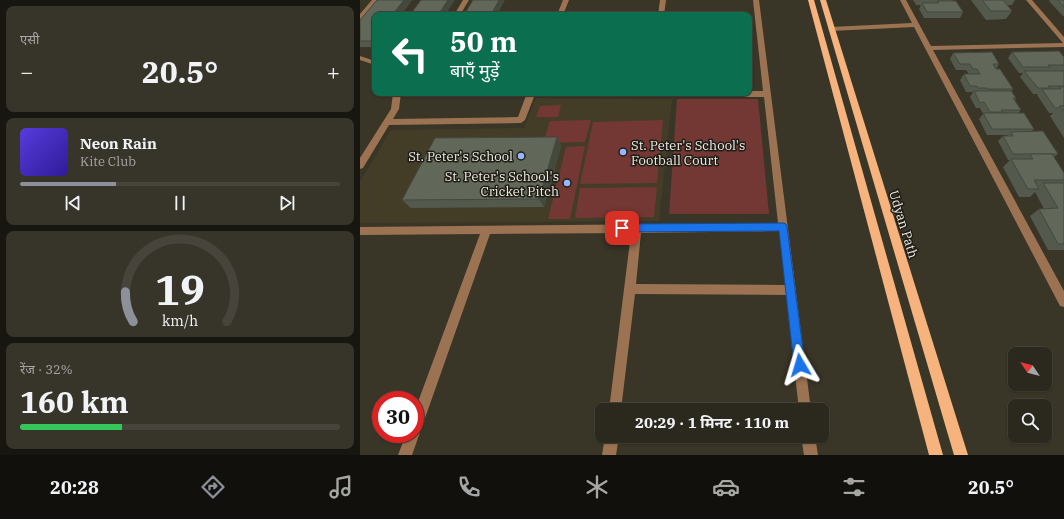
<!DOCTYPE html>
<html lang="hi">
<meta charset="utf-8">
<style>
body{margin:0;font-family:"IBM Plex Serif","Noto Sans Devanagari",serif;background:#37342a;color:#f1f3f6;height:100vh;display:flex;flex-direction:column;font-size:15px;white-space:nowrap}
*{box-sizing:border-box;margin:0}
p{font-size:13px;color:#a6a6a4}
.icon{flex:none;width:22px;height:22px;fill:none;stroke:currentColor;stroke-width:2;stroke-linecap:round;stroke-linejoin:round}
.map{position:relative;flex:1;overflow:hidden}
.drawer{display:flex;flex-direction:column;gap:6px;padding:6px;background:#181610;width:360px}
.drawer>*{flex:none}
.banner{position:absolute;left:12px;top:12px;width:380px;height:84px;border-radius:8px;box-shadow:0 1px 3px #0004,0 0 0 1px #47443b;background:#0b6e4f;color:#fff;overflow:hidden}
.needle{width:26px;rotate:305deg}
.controls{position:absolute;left:648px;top:347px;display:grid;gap:8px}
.controls a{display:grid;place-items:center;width:44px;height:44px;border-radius:8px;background:#2b281d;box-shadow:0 1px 3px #0004,0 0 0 1px #47443b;font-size:20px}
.speed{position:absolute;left:12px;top:391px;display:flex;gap:8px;font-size:20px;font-weight:700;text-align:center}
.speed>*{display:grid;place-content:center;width:52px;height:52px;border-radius:50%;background:#2b281d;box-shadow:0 1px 3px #0004,0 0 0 1px #47443b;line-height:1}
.speed .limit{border:6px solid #d22;background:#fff;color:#111}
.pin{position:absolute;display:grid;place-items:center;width:34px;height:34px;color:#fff;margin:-17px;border-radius:8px;box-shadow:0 2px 6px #0006}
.me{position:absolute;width:44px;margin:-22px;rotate:353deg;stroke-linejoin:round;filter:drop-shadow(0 0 3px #0008)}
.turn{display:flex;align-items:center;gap:14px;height:84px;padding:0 12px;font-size:18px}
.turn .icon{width:52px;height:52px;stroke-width:2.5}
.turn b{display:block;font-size:28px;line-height:34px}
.big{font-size:30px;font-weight:700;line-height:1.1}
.drawer .card{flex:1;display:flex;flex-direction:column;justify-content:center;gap:6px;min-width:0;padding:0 14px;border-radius:8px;background:#37342a}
.drawer .dial{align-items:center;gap:0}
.dial svg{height:104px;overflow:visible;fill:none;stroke:#47443b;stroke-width:7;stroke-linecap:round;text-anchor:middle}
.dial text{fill:#f1f3f6;stroke:none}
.song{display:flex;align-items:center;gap:12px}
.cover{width:48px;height:48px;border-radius:6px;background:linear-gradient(135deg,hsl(250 70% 55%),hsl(250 70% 35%))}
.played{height:4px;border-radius:2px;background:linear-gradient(90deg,#8c9099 30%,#47443b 30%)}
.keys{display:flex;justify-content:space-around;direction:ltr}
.heat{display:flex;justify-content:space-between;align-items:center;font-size:22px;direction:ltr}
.charge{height:6px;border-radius:3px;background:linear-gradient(90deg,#34c759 32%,#47443b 0)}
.trip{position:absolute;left:235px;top:403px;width:234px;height:40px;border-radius:8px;background:#2b281d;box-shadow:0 1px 3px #0004,0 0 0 1px #47443b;font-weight:700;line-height:40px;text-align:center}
.dock{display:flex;height:64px;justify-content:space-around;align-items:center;background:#11100c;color:#a6a6a4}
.dock .icon{width:28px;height:28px}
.dock .selected{color:#8c9099}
.dock b{font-size:18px;color:#f1f3f6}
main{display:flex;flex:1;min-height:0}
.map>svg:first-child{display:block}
.built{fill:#433d28}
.green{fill:#733734}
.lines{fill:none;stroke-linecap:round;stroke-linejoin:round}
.minor{fill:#9c7352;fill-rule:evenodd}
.major{fill:#f7b37d;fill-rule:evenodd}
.wall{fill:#53594d}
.shaded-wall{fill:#44493e}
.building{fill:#616859;stroke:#44493e}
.route{fill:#1a73e8;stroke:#114b97}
.poi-dot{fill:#95b7fd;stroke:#1f1d16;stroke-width:1.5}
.labels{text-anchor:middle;stroke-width:3;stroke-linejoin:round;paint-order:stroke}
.poi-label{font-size:13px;fill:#eeece3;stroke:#1f1d16;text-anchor:end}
.street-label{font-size:13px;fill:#eeece3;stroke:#1f1d16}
</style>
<main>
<section class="drawer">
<div class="card"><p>एसी</p>
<div class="heat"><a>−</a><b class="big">20.5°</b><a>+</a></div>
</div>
<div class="card">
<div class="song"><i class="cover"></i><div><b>Neon Rain</b><p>Kite Club</p></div></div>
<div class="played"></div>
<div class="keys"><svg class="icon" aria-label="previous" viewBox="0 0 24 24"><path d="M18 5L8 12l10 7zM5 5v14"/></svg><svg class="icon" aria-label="pause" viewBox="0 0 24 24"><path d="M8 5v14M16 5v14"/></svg><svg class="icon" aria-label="next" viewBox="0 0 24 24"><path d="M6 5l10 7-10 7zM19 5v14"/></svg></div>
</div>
<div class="card dial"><svg viewBox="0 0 100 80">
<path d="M14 69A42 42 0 1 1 86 69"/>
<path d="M14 69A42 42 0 0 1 8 46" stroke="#8c9099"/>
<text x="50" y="56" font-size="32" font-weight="700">19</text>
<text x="50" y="72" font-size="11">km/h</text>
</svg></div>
<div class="card"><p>रेंज · 32%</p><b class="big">160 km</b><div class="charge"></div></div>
</section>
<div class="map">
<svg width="704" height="455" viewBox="0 0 704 455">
<rect width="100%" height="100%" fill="#393527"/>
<!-- built -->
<polygon class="built" points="176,98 312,99 299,221 0,223 0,182 31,130 164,128"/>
<!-- green -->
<g class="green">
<polygon points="317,99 398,99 409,214 309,214"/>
<polygon points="201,105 198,117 176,117 180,106"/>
<polygon points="231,120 225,142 183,143 190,121"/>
<polygon points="303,120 297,183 220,184 233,122"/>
<polygon points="225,146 210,219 188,219 206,147"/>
<polygon points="297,187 294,217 215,218 220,188"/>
</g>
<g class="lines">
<!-- minor -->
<g class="minor">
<polygon points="12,0 18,0 2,19 0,20 0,14"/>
<polygon points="103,0 109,0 100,15 94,15"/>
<polygon points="203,0 209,0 203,15 197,15"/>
<polygon points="300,0 306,0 304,15 298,15"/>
<path d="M393 0H399L451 410H439L426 295 275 294 261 410H249L271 233 130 234 52 455H38L46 434H55V410L120 234 0 235V227L418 223 404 97H174L165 120 161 123 29 125 3 168 0 169V158L31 109 33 93H41L39 109 33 119 158 117 167 93H389V91H403ZM419 231 425 285 276 284 281 233Z"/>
<polygon points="540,0 546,0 571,46 703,43 666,0 672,0 704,37 704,47 573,50 704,291 704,307 700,306 554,27 471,31 468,29 471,27 552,23"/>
<polygon points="0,56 15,61 15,65 0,60"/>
<polygon points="245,436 259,436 256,455 242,455"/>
<polygon points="441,436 455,436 458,455 444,455"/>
</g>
<!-- major -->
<g class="major">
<polygon points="448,0 454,0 583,455 569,455"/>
<polygon points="460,0 466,0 608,455 594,455"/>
</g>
</g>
<!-- wall -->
<g class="wall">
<polygon points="17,0 52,0 41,15 15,15 15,47 0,47 0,20"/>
<polygon points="553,0 593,0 592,1 603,12 600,18 564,18 559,9 561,5 556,5"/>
<polygon points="611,0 655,0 652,5 647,5 652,11 646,19 626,20"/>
<polygon points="690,0 704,0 704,16 703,16 689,1"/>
<polygon points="652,52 704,57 704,138 690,116 693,113 689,113 677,95 678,94 673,94 660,77 663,73 659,73 648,58"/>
<polygon points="593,53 639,64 636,69 653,89 652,91 656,98 655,100 661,110 658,113 674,129 672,131 698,154 694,157 704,173 704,250 688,250 670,216 679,209 684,209 675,192 670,197 659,197 643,167 650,160 648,160 638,141 643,136 647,136 648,135 627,135 619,119 623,114 620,108 616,108 610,97 613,92 606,92 600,80 604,74 609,74 606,70 596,70 590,59"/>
<polygon points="197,137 201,146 184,207 51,208 42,200"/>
</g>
<!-- shaded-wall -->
<g class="shaded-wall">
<polygon points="44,0 52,0 41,15 32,15"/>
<polygon points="88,0 95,0 85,15 78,15"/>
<polygon points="139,0 145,0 137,15 131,15"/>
<polygon points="15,36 15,45 12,41"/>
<polygon points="197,137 201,146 184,207 179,199"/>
</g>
<!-- building -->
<g class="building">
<polygon points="17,0 44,0 32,15 15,15 15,36 12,41 0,41 0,20"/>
<polygon points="61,0 88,0 78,15 50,15"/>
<polygon points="113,0 139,0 131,15 104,15"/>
<polygon points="622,0 643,0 652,11 631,11"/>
<polygon points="698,0 704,0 704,7"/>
<polygon points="577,1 596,1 603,12 567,12 562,3 579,3"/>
<polygon points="699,51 704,57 704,65 688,65 690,67 663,67 652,52"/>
<polygon points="632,52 639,64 633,64 636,69 640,69 653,89 628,89 627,88 618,88 617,86 610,86 604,74 620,74 617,69 613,69 610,64 600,64 593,53"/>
<polygon points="664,71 704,71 704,86 688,86 690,88 678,88"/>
<polygon points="699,87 704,87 704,106 700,106 698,108 695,108 682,89 701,89"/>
<polygon points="614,91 651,91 656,98 653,98 661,110 641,110 643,112 630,112 624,102 620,103"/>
<polygon points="700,106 704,106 704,111"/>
<polygon points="623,113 664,113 674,129 632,129"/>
<polygon points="683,131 698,154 653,154 643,136 653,136 651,132"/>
<polygon points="197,137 179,199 42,200 75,138"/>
<polygon points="670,154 692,154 704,173 704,180 674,180 679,189 668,189 651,159 673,159"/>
<polygon points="683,183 704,183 704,244 698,244 679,209 698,208"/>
</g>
<!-- route -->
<polygon class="route" points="423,223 426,224 427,227 445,365 444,369 440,371 436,369 434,365 419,231 262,232 259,231 257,228 259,225 262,224"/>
<!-- markers -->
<g class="poi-dot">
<circle cx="263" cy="152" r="4"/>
<circle cx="161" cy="156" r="4"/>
<circle cx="207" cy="183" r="4"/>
</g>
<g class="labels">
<!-- poi labels -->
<g class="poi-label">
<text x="271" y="150" text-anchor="start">St. Peter's School's<tspan x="271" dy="15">Football Court</tspan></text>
<text x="153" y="161">St. Peter's School</text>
<text x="199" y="181">St. Peter's School's<tspan x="199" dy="15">Cricket Pitch</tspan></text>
</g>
<!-- street labels -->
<g class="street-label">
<text transform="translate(544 224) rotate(73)" y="5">Udyan Path</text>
</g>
</g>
</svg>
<div class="controls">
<a><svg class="needle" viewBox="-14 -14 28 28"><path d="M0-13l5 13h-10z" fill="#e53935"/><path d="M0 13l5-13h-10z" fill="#a6a6a4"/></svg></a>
<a><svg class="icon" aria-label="search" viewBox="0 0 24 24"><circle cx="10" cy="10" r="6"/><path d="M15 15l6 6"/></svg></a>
</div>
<div class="speed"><div class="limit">30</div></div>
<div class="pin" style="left:262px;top:228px;background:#d93025"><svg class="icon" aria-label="arrive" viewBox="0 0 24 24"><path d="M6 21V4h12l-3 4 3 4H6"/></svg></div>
<svg class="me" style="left:440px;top:365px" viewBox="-20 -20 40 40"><path d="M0-17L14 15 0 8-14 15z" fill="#1a73e8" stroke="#fff" stroke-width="4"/></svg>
<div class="trip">20:29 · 1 मिनट · 110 m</div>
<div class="banner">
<div class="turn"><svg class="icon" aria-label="left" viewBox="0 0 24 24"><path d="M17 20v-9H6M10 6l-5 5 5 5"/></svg><div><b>50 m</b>बाएँ मुड़ें</div></div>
</div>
</div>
</main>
<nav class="dock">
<b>20:28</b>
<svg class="icon selected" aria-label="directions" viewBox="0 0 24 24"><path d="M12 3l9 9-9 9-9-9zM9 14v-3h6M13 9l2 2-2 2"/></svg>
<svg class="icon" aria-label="music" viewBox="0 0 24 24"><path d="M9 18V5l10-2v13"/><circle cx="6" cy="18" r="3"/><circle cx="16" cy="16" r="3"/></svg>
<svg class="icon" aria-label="phone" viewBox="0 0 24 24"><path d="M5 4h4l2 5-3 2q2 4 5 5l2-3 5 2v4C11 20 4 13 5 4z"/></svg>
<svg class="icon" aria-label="climate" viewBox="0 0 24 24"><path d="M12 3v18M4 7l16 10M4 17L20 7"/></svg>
<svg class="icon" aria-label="car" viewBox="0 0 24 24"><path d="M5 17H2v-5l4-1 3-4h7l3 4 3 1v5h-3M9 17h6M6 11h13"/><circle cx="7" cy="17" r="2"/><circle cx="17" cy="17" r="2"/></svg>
<svg class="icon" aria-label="filters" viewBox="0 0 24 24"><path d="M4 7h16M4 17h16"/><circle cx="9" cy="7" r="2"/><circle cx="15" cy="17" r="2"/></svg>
<b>20.5°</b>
</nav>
